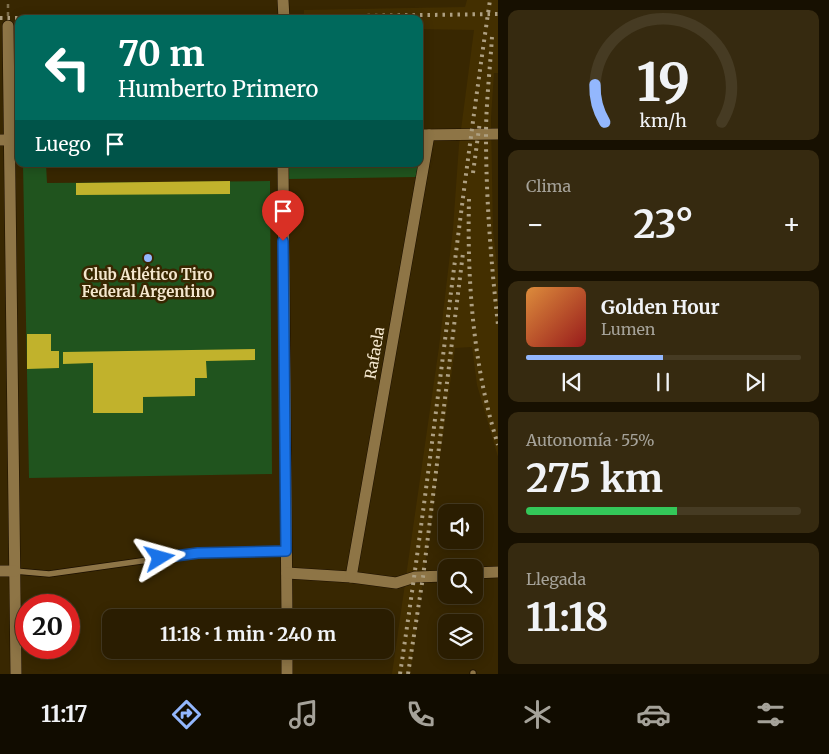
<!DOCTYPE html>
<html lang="es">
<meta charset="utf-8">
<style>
body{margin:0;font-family:Merriweather,serif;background:#362a10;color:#f1f3f6;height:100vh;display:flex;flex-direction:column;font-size:19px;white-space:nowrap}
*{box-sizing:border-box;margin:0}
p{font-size:16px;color:#a5a299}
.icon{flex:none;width:28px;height:28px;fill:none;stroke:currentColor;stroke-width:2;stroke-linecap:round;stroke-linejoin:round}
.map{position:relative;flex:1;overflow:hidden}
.side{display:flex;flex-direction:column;gap:10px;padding:10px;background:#171001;width:331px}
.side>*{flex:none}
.top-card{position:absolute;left:15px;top:15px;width:408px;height:152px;border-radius:10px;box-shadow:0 2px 12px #0003,0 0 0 1px #463b23;background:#00695c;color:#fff;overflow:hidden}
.tools{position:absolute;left:438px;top:504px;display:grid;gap:10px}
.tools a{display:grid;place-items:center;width:45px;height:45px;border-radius:10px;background:#2a1d01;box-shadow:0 2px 12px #0003,0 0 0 1px #463b23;font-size:25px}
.speed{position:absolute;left:15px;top:594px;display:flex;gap:10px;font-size:25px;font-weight:700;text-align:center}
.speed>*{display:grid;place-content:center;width:65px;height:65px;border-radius:50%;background:#2a1d01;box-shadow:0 2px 12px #0003,0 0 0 1px #463b23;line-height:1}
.speed .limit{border:8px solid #d22;background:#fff;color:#111}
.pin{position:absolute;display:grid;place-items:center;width:42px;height:42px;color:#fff;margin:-51px -21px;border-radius:50% 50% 50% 0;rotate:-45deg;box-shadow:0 0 5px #0007}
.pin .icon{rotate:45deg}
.me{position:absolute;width:55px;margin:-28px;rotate:82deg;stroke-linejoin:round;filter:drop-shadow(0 0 4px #0008)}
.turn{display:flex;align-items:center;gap:18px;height:105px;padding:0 20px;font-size:22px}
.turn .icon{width:65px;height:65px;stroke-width:2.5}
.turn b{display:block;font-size:35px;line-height:42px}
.then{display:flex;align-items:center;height:48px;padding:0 20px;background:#0003;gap:10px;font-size:19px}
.big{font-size:38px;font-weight:700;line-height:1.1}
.side .tile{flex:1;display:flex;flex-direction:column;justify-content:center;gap:8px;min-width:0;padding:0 18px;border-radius:10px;background:#362a10}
.side .dial{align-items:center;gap:0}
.dial svg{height:130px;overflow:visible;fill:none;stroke:#463b23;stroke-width:7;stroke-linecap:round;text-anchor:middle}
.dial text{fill:#f1f3f6;stroke:none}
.song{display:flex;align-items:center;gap:15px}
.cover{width:60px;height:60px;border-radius:8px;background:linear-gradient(135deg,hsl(30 70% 55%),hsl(0 70% 35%))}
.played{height:5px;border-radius:2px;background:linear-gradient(90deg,#93b7fd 50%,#463b23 50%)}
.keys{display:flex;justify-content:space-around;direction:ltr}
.heat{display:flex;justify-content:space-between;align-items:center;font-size:28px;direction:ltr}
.charge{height:8px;border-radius:4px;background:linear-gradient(90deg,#34c759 55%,#463b23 0)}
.trip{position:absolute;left:102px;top:609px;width:292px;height:50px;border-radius:10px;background:#2a1d01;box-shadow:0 2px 12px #0003,0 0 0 1px #463b23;font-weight:700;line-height:50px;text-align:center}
.menu{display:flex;height:80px;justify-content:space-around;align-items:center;background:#110c00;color:#a5a299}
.menu .icon{width:35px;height:35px}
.menu .active{color:#93b7fd}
.menu b{font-size:22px;color:#f1f3f6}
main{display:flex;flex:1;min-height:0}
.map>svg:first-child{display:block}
.built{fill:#432f00}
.green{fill:#20541e}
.building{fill:#c1b22c}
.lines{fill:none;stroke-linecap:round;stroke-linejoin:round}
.lane-casing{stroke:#1c1000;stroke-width:7}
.street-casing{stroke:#1c1000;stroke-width:12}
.path{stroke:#7f704e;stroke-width:2.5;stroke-dasharray:4 4;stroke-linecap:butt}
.lane{stroke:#8e7546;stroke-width:5.5}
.street{stroke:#8e7546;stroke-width:11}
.rail{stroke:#aea082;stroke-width:4;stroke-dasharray:2.5 5;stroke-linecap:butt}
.route-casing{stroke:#114b97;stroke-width:12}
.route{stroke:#1a73e8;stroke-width:9}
.poi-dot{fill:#93b7fd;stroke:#382701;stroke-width:2}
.labels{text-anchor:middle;stroke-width:5;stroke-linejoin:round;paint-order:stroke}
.poi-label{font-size:15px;font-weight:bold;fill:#f4e7ce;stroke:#382701}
.street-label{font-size:15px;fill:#f4e7ce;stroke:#382701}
</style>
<main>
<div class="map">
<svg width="498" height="674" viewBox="0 0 498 674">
<rect width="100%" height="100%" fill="#382701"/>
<!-- built -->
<polygon class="built" points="467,0 498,0 498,73 494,73 491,118 493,230 498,274 498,457 477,385 472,347 455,348 410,674 392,674 439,347 453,229 459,145 474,30 419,29 419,19 304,19 304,10 465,7"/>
<!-- green -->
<g class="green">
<polygon points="419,140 423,140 417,177 288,179 288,164 419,164"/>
<polygon points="23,164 46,164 47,183 270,181 272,474 29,478"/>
</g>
<!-- building -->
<g class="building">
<polygon points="230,181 230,194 76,195 76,183"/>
<polygon points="27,334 51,334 51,351 59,351 59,368 27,369"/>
<polygon points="255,349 255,360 206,361 207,378 195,378 195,396 143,397 143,413 93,413 93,363 63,364 63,352"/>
</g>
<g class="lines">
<!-- lane casing -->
<g class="lane-casing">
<g id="lane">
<polyline points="15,571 49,574 198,553 286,551"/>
<polyline points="473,674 473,673"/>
</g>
</g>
<!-- street casing -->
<g class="street-casing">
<g id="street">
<polyline points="283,0 284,19"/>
<polyline points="8,26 16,674"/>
<polyline points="419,135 498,134"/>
<polyline points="0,140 19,140"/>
<polyline points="283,164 287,618"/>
<polyline points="0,571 15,571"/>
<polyline points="287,573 351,577 396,583 415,577 446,576"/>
<polyline points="474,573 498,572"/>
<polyline points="351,577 429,135"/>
<polyline points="287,650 287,674"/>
</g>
</g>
<!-- path -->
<polyline class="path" points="8,16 8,0"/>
<!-- lane -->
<use href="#lane" class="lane"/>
<!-- street -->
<use href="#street" class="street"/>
<!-- rail -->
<g class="rail">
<polyline points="0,18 284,17 498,14"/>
<path d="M492 37C490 69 486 103 486 135 486 199 491 262 498 325"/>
<polyline points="473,173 480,121"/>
<path d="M469 199C467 281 473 366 498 445"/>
<path d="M400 674C434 450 457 224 490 0"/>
<polyline points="408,674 423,577 463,253"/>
</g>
</g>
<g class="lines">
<!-- route casing -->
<g class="route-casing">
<polyline id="route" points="160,558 198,553 286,551 283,241"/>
</g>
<!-- route -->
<use href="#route" class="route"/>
</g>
<!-- markers -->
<circle class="poi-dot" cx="148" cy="258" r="5"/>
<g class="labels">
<!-- poi labels -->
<g class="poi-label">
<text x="148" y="280">Club Atlético Tiro<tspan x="148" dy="17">Federal Argentino</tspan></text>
</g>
<!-- street labels -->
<g class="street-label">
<text transform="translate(375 353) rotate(-80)" y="5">Rafaela</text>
</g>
</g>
</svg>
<div class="tools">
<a><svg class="icon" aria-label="sound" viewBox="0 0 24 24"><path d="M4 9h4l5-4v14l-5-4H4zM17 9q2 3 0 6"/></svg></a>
<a><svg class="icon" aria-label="search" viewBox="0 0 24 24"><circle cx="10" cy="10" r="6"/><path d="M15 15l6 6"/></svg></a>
<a><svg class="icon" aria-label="layers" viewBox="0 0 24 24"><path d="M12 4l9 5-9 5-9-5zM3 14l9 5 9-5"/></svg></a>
</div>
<div class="speed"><div class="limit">20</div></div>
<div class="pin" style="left:283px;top:241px;background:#d93025"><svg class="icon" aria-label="arrive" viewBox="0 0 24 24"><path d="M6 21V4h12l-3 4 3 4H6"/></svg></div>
<svg class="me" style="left:160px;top:558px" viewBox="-20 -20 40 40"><path d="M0-17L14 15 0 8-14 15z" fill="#1a73e8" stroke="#fff" stroke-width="4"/></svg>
<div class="trip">11:18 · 1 min · 240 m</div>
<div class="top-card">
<div class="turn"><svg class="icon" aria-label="left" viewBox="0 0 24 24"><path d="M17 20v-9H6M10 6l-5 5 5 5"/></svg><div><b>70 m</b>Humberto Primero</div></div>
<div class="then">Luego<svg class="icon" aria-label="arrive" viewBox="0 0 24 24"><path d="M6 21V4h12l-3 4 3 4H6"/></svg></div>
</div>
</div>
<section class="side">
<div class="tile dial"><svg viewBox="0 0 100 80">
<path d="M14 69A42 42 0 1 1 86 69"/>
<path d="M14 69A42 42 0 0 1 8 46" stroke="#93b7fd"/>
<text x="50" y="56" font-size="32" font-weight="700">19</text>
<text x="50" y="72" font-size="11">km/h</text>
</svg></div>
<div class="tile"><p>Clima</p>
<div class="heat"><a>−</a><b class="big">23°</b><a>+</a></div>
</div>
<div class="tile">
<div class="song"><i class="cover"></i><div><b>Golden Hour</b><p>Lumen</p></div></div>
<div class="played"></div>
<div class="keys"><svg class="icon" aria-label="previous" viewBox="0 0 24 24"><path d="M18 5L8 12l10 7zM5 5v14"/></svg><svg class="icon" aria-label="pause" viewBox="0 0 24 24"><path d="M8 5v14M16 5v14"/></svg><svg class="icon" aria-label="next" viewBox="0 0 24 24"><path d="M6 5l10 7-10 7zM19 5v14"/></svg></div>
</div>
<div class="tile"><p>Autonomía · 55%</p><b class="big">275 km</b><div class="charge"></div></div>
<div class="tile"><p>Llegada</p><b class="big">11:18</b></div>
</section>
</main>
<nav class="menu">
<b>11:17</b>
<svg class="icon active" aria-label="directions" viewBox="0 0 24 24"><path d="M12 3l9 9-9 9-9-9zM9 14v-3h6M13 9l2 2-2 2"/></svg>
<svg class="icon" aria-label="music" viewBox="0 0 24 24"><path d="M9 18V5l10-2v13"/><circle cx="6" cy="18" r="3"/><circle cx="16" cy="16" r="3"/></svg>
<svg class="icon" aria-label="phone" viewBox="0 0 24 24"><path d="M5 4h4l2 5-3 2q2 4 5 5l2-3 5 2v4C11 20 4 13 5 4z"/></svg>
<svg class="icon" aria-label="climate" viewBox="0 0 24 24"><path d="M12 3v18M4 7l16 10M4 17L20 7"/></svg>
<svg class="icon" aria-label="car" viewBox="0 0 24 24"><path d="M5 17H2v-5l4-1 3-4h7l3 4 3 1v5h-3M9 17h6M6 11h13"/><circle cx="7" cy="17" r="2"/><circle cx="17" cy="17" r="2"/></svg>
<svg class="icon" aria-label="filters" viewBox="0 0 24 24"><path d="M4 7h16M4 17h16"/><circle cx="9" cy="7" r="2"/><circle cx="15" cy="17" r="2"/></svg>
</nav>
